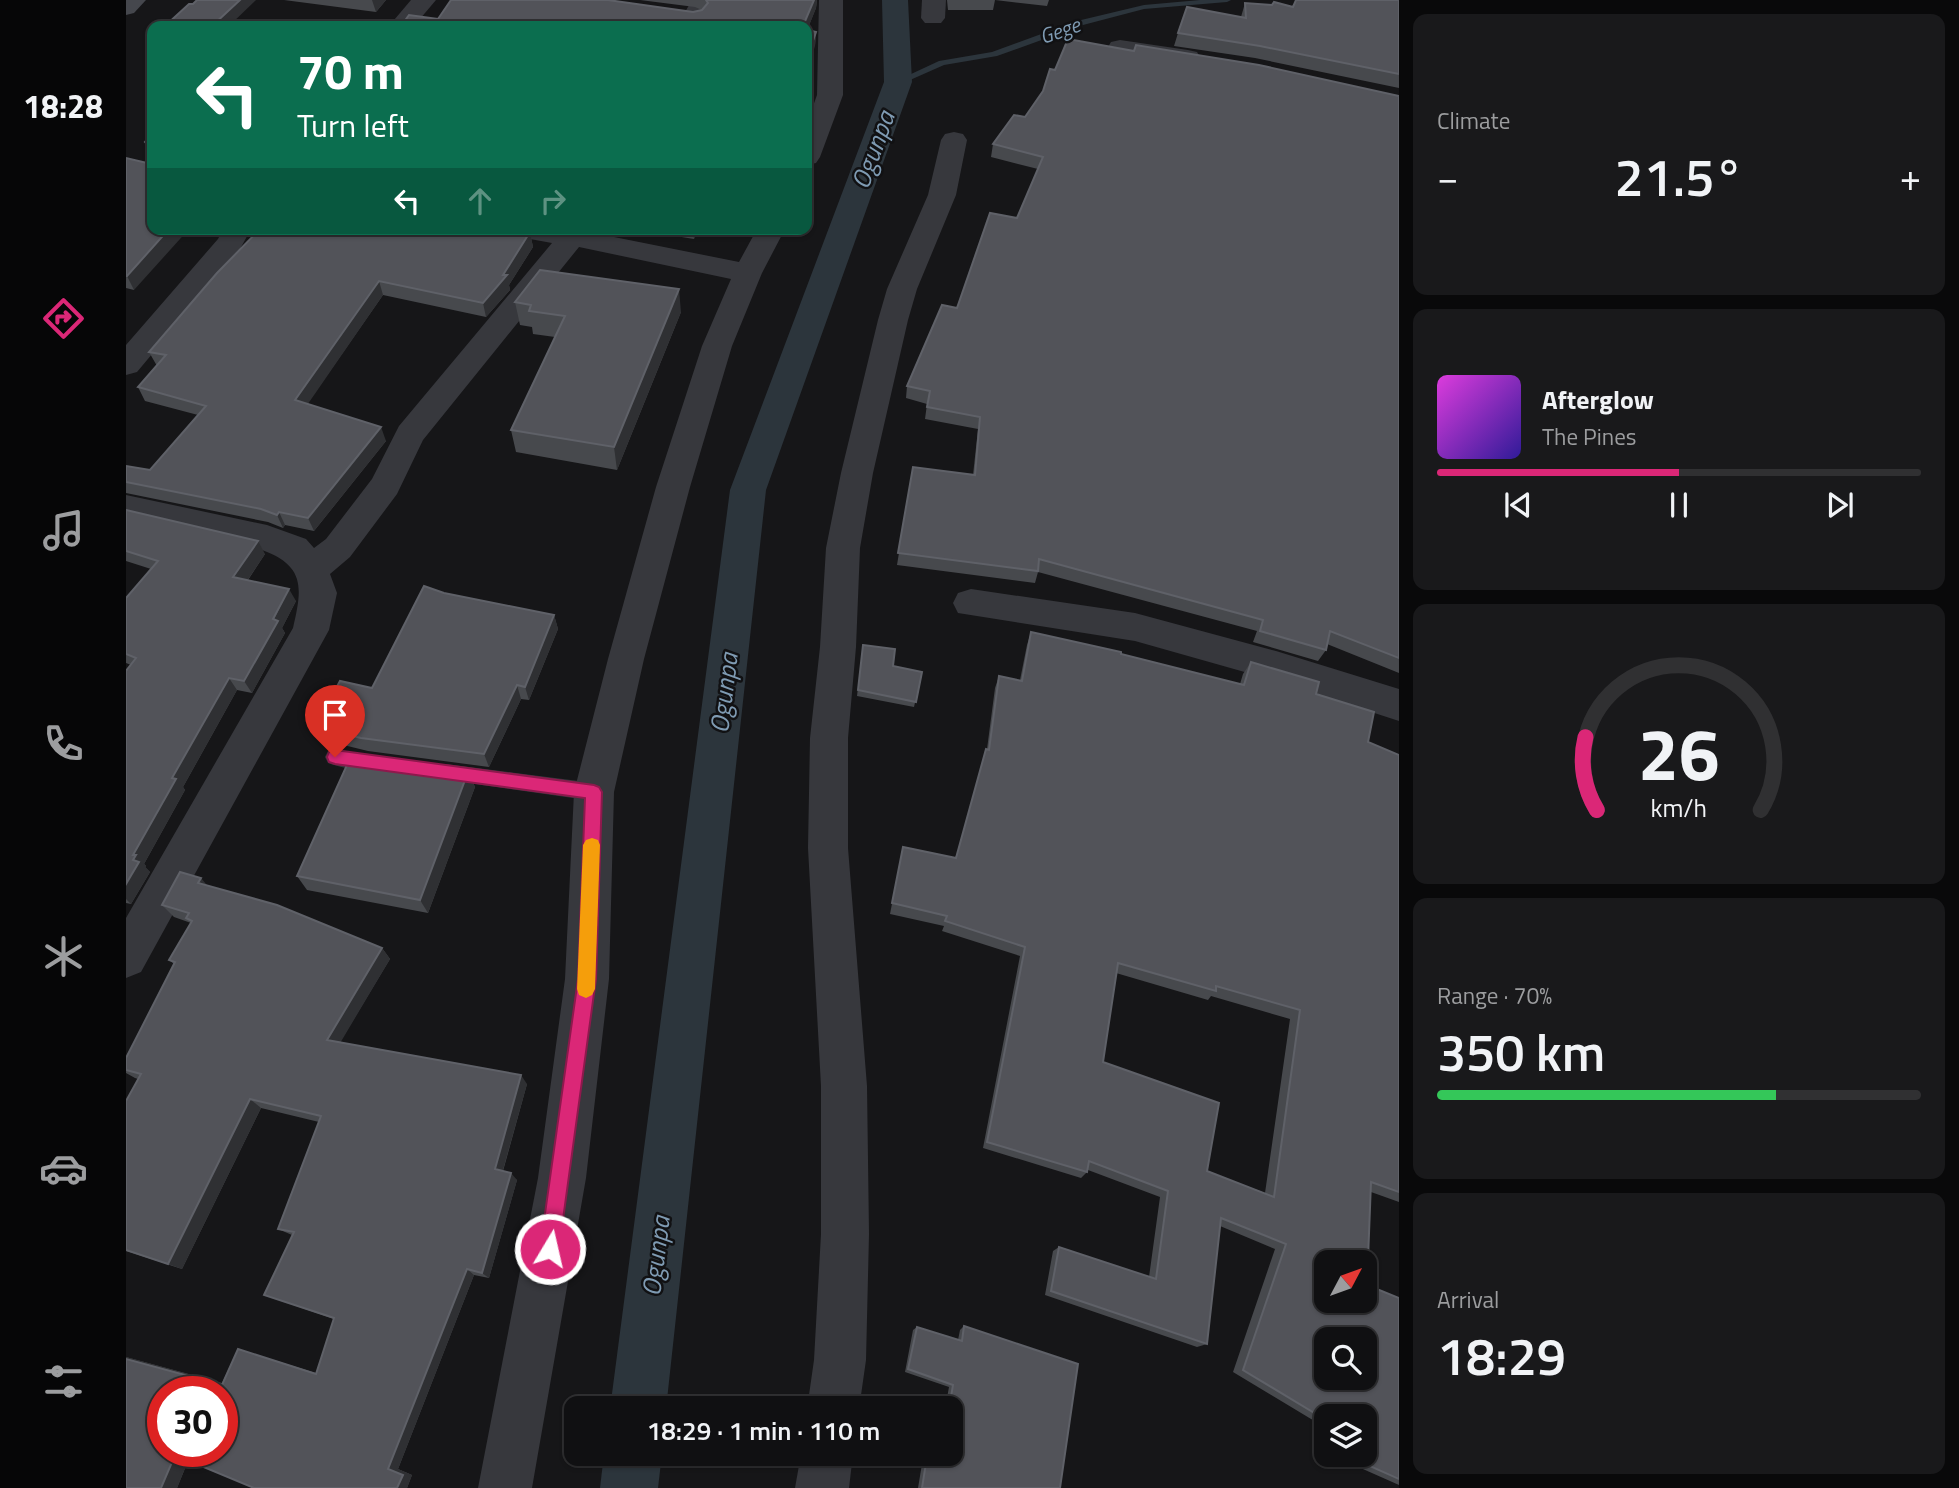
<!DOCTYPE html>
<meta charset="utf-8">
<style>
body{margin:0;font-family:"Titillium Web",sans-serif;background:#19191b;color:#f1f3f6;height:100vh;display:flex;flex-direction:column;font-size:26px;white-space:nowrap}
*{box-sizing:border-box;margin:0}
p{font-size:23px;color:#9c9d9f}
.icon{flex:none;width:38px;height:38px;fill:none;stroke:currentColor;stroke-width:2;stroke-linecap:round;stroke-linejoin:round}
.map{position:relative;flex:1;overflow:hidden}
.panel{display:flex;flex-direction:column;gap:14px;padding:14px;background:#09090a;width:560px}
.panel>*{flex:none}
.top-card{position:absolute;left:21px;top:21px;width:665px;height:214px;border-radius:14px;box-shadow:0 2px 5px #0004,0 0 0 2px #303032;background:#0b6e4f;color:#fff;overflow:hidden}
.needle{width:46px;rotate:49deg}
.tools{position:absolute;left:1188px;top:1250px;display:grid;gap:14px}
.tools a{display:grid;place-items:center;width:63px;height:63px;border-radius:14px;background:#101012;box-shadow:0 2px 5px #0004,0 0 0 2px #303032;font-size:35px}
.speed{position:absolute;left:21px;top:1376px;display:flex;gap:14px;font-size:35px;font-weight:700;text-align:center}
.speed>*{display:grid;place-content:center;width:91px;height:91px;border-radius:50%;background:#101012;box-shadow:0 2px 5px #0004,0 0 0 2px #303032;line-height:1}
.speed .limit{border:10px solid #d22;background:#fff;color:#111}
.pin{position:absolute;display:grid;place-items:center;width:60px;height:60px;color:#fff;margin:-72px -30px;border-radius:50% 50% 50% 0;rotate:-45deg;box-shadow:0 0 7px #0007}
.pin .icon{rotate:45deg}
.me{position:absolute;width:77px;margin:-38px;rotate:9deg;stroke-linejoin:round;filter:drop-shadow(0 0 5px #0008)}
.turn{display:flex;align-items:center;gap:24px;height:147px;padding:0 35px;font-size:32px}
.turn .icon{width:91px;height:91px;stroke-width:2.5}
.turn b{display:block;font-size:49px;line-height:60px}
.lanes{display:flex;align-items:center;height:66px;padding:0 35px;background:#0003;justify-content:center;gap:35px;direction:ltr}
.lanes .off{opacity:.35}
.big{font-size:52px;font-weight:600;line-height:1.1}
.panel .card{flex:1;display:flex;flex-direction:column;justify-content:center;gap:10px;min-width:0;padding:0 24px;border-radius:14px;background:#19191b}
.panel .dial{align-items:center;gap:0}
.dial svg{height:182px;overflow:visible;fill:none;stroke:#303032;stroke-width:7;stroke-linecap:round;text-anchor:middle}
.dial text{fill:#f1f3f6;stroke:none}
.song{display:flex;align-items:center;gap:21px}
.cover{width:84px;height:84px;border-radius:10px;background:linear-gradient(135deg,hsl(300 70% 55%),hsl(250 70% 35%))}
.played{height:7px;border-radius:4px;background:linear-gradient(90deg,#db2777 50%,#303032 50%)}
.keys{display:flex;justify-content:space-around;direction:ltr}
.heat{display:flex;justify-content:space-between;align-items:center;font-size:38px;direction:ltr}
.charge{height:10px;border-radius:5px;background:linear-gradient(90deg,#34c759 70%,#303032 0)}
.trip{position:absolute;left:438px;top:1396px;width:399px;height:70px;border-radius:14px;background:#101012;box-shadow:0 2px 5px #0004,0 0 0 2px #303032;font-weight:600;line-height:70px;text-align:center}
main{display:flex;flex:1;min-height:0}
.tab-bar{display:flex;flex-direction:column;width:126px;justify-content:space-around;align-items:center;background:#060607;color:#9c9d9f}
.tab-bar .icon{width:49px;height:49px}
.tab-bar .on{color:#db2777}
.tab-bar b{font-size:32px;color:#f1f3f6}
.map>svg:first-child{display:block}
.lines{fill:none;stroke-linecap:round;stroke-linejoin:round}
.stream{fill:#2c353c;fill-rule:evenodd}
.canal{fill:#2c353c;fill-rule:evenodd}
.lane{fill:#37383d;fill-rule:evenodd}
.street{fill:#37383d;fill-rule:evenodd}
.secondary{fill:#45474d;fill-rule:evenodd}
.wall{fill:#47494d;fill-rule:evenodd}
.shaded-wall{fill:#2f3033}
.building{fill:#525359;stroke:#5f6168;stroke-width:2;fill-rule:evenodd}
.route{fill:#db2777;stroke:#8e194d;stroke-width:2}
.slow{fill:#f59e0b}
.labels{text-anchor:middle;stroke-width:5;stroke-linejoin:round;paint-order:stroke}
.far-water-label{font-size:21px;font-style:italic;fill:#7f9bb3;stroke:#111113}
.water-label{font-size:26px;font-style:italic;fill:#7f9bb3;stroke:#111113}
</style>
<main>
<nav class="tab-bar">
<b>18:28</b>
<svg class="icon on" aria-label="directions" viewBox="0 0 24 24"><path d="M12 3l9 9-9 9-9-9zM9 14v-3h6M13 9l2 2-2 2"/></svg>
<svg class="icon" aria-label="music" viewBox="0 0 24 24"><path d="M9 18V5l10-2v13"/><circle cx="6" cy="18" r="3"/><circle cx="16" cy="16" r="3"/></svg>
<svg class="icon" aria-label="phone" viewBox="0 0 24 24"><path d="M5 4h4l2 5-3 2q2 4 5 5l2-3 5 2v4C11 20 4 13 5 4z"/></svg>
<svg class="icon" aria-label="climate" viewBox="0 0 24 24"><path d="M12 3v18M4 7l16 10M4 17L20 7"/></svg>
<svg class="icon" aria-label="car" viewBox="0 0 24 24"><path d="M5 17H2v-5l4-1 3-4h7l3 4 3 1v5h-3M9 17h6M6 11h13"/><circle cx="7" cy="17" r="2"/><circle cx="17" cy="17" r="2"/></svg>
<svg class="icon" aria-label="filters" viewBox="0 0 24 24"><path d="M4 7h16M4 17h16"/><circle cx="9" cy="7" r="2"/><circle cx="15" cy="17" r="2"/></svg>
</nav>
<div class="map">
<svg width="1273" height="1488" viewBox="0 0 1273 1488">
<rect width="100%" height="100%" fill="#161618"/>
<g class="lines">
<!-- stream -->
<polygon class="stream" points="1074,0 1105,0 1101,2 1018,9 957,25 871,56 818,65 775,84 768,82 813,61 866,52 951,21 1018,5"/>
<!-- canal -->
<g class="canal">
<polygon points="756,0 782,0 786,82 640,490 540,1409 484,1409 604,490 758,82"/>
<polygon points="478,1454 536,1454 532,1488 474,1488"/>
</g>
<!-- lane -->
<g class="lane">
<path d="M209 749 255 757 258 763 255 769C241 774 216 768 202 763L199 757 202 751Z"/>
<polygon points="320,764 468,783 475,786 478,792 475,798 468,801 320,780 313,778 310,772 313,766"/>
</g>
<!-- street -->
<g class="street">
<polygon points="285,0 310,0 288,26 263,26"/>
<polygon points="566,0 590,0 575,26 551,26"/>
<polygon points="693,0 717,0 717,95 694,157 690,163 681,165 681,123 691,95"/>
<polygon points="796,0 820,0 819,18 815,23 799,23 795,18"/>
<polygon points="994,40 1062,50 1071,52 1074,57 1071,62 1062,64 985,52 982,47 985,42"/>
<polygon points="828,132 837,134 841,140 830,195 791,289 782,320 747,473 734,548 730,647 722,738 722,848 741,1086 743,1234 740,1360 733,1409 681,1409 688,1360 695,1234 695,1086 682,848 684,738 694,647 700,548 715,473 752,320 761,289 802,195 815,140 819,134"/>
<polygon points="97,229 125,229 114,249 11,372 0,375 0,345 92,239"/>
<path d="M378 229H464L463 232 613 262 631 229H659L636 273 606 346 564 487 518 659 488 792 483 979 460 1178 406 1488H352L412 1178 439 979 448 792 482 659 530 487 576 346 605 279 453 247 297 440 271 494 224 557 204 574 211 593 203 630 15 972 0 978V918L167 628C176 589 180 566 136 550L0 519V495L141 525 180 539 188 548 200 539 246 479 273 426 426 243 382 235Z"/>
<polygon points="845,589 1009,613 1150,651 1273,689 1273,721 1150,681 1009,641 832,613 827,603 832,593"/>
<polygon points="675,1454 727,1454 723,1488 669,1488"/>
</g>
<!-- secondary -->
<polygon class="secondary" points="0,0 20,0 8,13 0,15"/>
</g>
<!-- wall -->
<g class="wall">
<polygon points="158,0 260,0 250,12"/>
<polygon points="514,0 691,0 690,8 681,30 690,32 689,46 312,19 567,12 576,10 569,7"/>
<polygon points="821,0 923,0 921,6 869,0 867,10 822,10"/>
<polygon points="1273,0 1273,88 1129,58 1048,46 1052,33 1115,17 1119,3 1167,7"/>
<polygon points="1008,51 1273,96 1273,673 1201,644 1200,650 1192,661 1127,642 1131,631 912,572 909,583 771,565 787,467 847,475 852,429 799,419 801,404 780,398 781,386 831,308 891,218 912,169 865,157 867,144 899,117 917,91 929,70"/>
<polygon points="26,134 8,290 0,288 0,158 21,163 22,148 19,142"/>
<polygon points="143,229 403,229 407,247 383,285 384,290 360,317 257,295 181,404 260,441 188,531 159,525 157,528 142,522 0,493 0,466 24,470 72,415 19,401 12,387 31,366 23,352"/>
<polygon points="506,229 572,229 568,239"/>
<polygon points="389,302 555,312 491,470 390,452 385,430 429,337 407,334 406,327 394,325"/>
<polygon points="0,510 139,554 122,580 170,601 156,628 159,633 126,693 111,690 57,787 59,790 18,864 20,866 19,867 24,872 5,904 0,903 0,671 5,665 0,663 0,598 25,569 0,561"/>
<polygon points="318,593 428,615 432,629 403,700 395,699 363,767 242,751 197,740 189,727 246,688"/>
<path d="M905 632 1114 684 1117 674 1125 662 1190 694 1242 742 1273 755V1202L1245 1192 1241 1285 1273 1298V1485L1203 1454H1239V1416H1200V1428L1107 1372 1149 1249 1094 1226 1081 1344 1071 1347 919 1295 927 1251 933 1247 1023 1277 1034 1197 962 1170 961 1172 955 1178 857 1148 894 956 816 931 818 926 764 914 777 847 830 858 861 749 869 688 873 676 894 680 901 645ZM990 973 1082 1000 1085 996 1164 1019 1139 1193 1081 1171 977 1062Z"/>
<polygon points="737,645 767,666 796,672 788,707 731,696"/>
<polygon points="342,772 349,787 302,913 181,890 171,876"/>
<polygon points="81,885 256,948 264,959 214,1042 401,1084 377,1171 391,1180 363,1278 348,1275 272,1469 286,1475 281,1488 128,1488 62,1461 51,1488 0,1488 0,1357 96,1383 112,1349 190,1373 208,1319 138,1295 166,1235 152,1229 193,1122 135,1108 56,1269 0,1251 0,1101 12,1079 9,1078 0,1073 0,1058 48,964 43,960 65,923 48,917 36,905"/>
<polygon points="838,1326 934,1488 792,1488 796,1464 800,1463 808,1466 810,1454 824,1454 824,1409 819,1409 823,1387 779,1372 787,1330 791,1327 832,1340 834,1330"/>
<polygon points="1200,1435 1200,1453 1198,1452"/>
</g>
<!-- shaded-wall -->
<g class="shaded-wall">
<polygon points="114,0 130,0 103,26 86,26"/>
<polygon points="246,0 260,0 250,12"/>
<polygon points="688,0 691,0 690,8 681,31 681,26 677,26"/>
<polygon points="690,32 689,46 681,71 681,58"/>
<polygon points="683,97 682,111 681,116 681,103"/>
<polygon points="43,229 63,229 8,290 1,276"/>
<polygon points="401,229 403,229 403,234 404,232 407,247 383,285 384,290 360,317 357,303 377,275"/>
<polygon points="567,229 572,229 568,239"/>
<polygon points="253,281 257,295 175,414 169,400"/>
<polygon points="553,289 555,312 491,470 488,447"/>
<polygon points="255,427 260,441 188,531 182,518"/>
<polygon points="153,512 159,525 157,528 151,515"/>
<polygon points="132,541 139,554 115,590 107,577"/>
<polygon points="163,589 170,601 156,628 159,633 126,693 118,681"/>
<polygon points="428,615 432,629 403,700 399,687"/>
<polygon points="103,678 111,690 57,787 59,790 18,864 20,866 19,867 24,872 5,904 0,899 0,884 7,860 7,855 46,778"/>
<polygon points="391,685 395,699 363,767 358,754"/>
<polygon points="342,772 349,787 302,913 294,900"/>
<polygon points="75,878 86,891 72,883"/>
<polygon points="256,948 264,959 210,1050 201,1040"/>
<polygon points="395,1075 401,1084 375,1177 369,1169"/>
<polygon points="124,1099 135,1108 56,1269 42,1264"/>
<polygon points="385,1173 391,1180 363,1278 356,1273"/>
<polygon points="341,1269 348,1275 272,1469 286,1475 281,1488 271,1488 262,1469"/>
<polygon points="0,1357 109,1387 96,1385 0,1359"/>
<polygon points="49,1455 64,1456 51,1488 35,1488"/>
</g>
<!-- building -->
<g class="building">
<polygon points="71,0 114,0 86,26 39,26 63,4 67,4"/>
<polygon points="325,0 482,0 567,12 576,10 582,3 580,0 688,0 677,26 275,26 283,15 312,19"/>
<polygon points="1170,0 1273,0 1273,74 1134,46 1052,33 1061,7 1120,18 1119,3 1146,5 1148,2 1167,7"/>
<polygon points="681,30 690,32 681,58"/>
<polygon points="942,39 1008,51 1010,45 1133,65 1273,96 1273,658 1204,631 1200,650 1134,631 1137,620 913,559 912,571 772,553 787,467 849,475 854,417 801,407 804,391 781,386 816,305 831,308 864,213 891,218 917,157 867,144 888,115 899,117 917,91 924,69 929,70"/>
<polygon points="26,134 26,229 43,229 1,276 0,276 0,158 21,163 22,145 19,142"/>
<polygon points="134,229 142,230 143,229 401,229 400,231 404,232 377,275 381,275 357,303 253,281 169,400 255,427 182,518 153,512 151,515 135,509 0,482 0,466 24,470 80,406 12,387 40,355 23,352 91,273"/>
<polygon points="414,270 553,289 488,447 385,430 439,316 403,311 405,305 389,302"/>
<polygon points="0,510 132,541 107,577 163,589 147,619 152,621 118,681 103,678 46,778 50,779 7,855 10,855 7,860 13,862 0,884 0,671 10,658 0,654 0,598 32,561 0,551"/>
<polygon points="298,586 318,593 428,615 399,687 391,685 358,754 235,738 189,727 214,681 246,688"/>
<path d="M905 632 995 652V654L1118 685 1125 662 1193 682 1190 694 1248 712 1242 742 1273 755V1192L1245 1182 1241 1285 1273 1298V1479L1217 1454H1239V1416H1200V1420L1117 1370 1160 1244 1095 1218 1081 1344 925 1291 933 1247 1030 1279 1042 1191 963 1161 961 1172 861 1142 899 947 819 921 821 916 766 903 777 847 830 858 860 749 863 750 873 676 896 681ZM992 963 1090 991V986L1174 1010 1148 1197 1081 1171 1093 1103 977 1062ZM1200 1262H1239V1300H1200ZM1200 1339H1239V1377H1200Z"/>
<polygon points="737,645 769,649 767,666 796,672 790,702 732,690"/>
<polygon points="225,756 342,772 294,900 171,876"/>
<path d="M54 872 75 878 72 883 151 905 256 948 201 1040 395 1075 369 1169 385 1173 356 1273 341 1269 262 1469 277 1475 271 1488H128L49 1455 35 1488H0V1359L96 1385 112 1349 190 1374 208 1318 138 1295 168 1232 152 1229 195 1116 124 1099 42 1264 0 1250V1101L15 1074 0 1070V1058L49 962 43 960 66 921 60 918 63 913 36 905ZM37 1391H96V1451H37Z"/>
<polygon points="838,1326 952,1364 934,1488 796,1488 800,1463 812,1467 814,1454 824,1454 824,1409 823,1409 827,1385 782,1369 791,1327 836,1341"/>
</g>
<!-- route -->
<polygon class="route" points="209,750 468,785 473,787 476,792 470,979 432,1256 424,1259 417,1256 414,1249 452,979 459,798 209,764 203,762 201,757 203,752"/>
<!-- slow -->
<polygon class="slow" points="466,838 472,840 474,845 469,989 466,995 460,998 453,995 451,989 457,845 460,840"/>
<g class="labels">
<!-- far-water labels -->
<g class="far-water-label">
<text transform="translate(934 31) rotate(-19)" y="7">Gege</text>
</g>
<!-- water labels -->
<g class="water-label">
<text transform="translate(747 150) rotate(-70)" y="9">Ogunpa</text>
<text transform="translate(598 693) rotate(-83)" y="9">Ogunpa</text>
<text transform="translate(530 1256) rotate(-83)" y="9">Ogunpa</text>
</g>
</g>
</svg>
<div class="tools">
<a><svg class="needle" viewBox="-14 -14 28 28"><path d="M0-13l5 13h-10z" fill="#e53935"/><path d="M0 13l5-13h-10z" fill="#9c9d9f"/></svg></a>
<a><svg class="icon" aria-label="search" viewBox="0 0 24 24"><circle cx="10" cy="10" r="6"/><path d="M15 15l6 6"/></svg></a>
<a><svg class="icon" aria-label="layers" viewBox="0 0 24 24"><path d="M12 4l9 5-9 5-9-5zM3 14l9 5 9-5"/></svg></a>
</div>
<div class="speed"><div class="limit">30</div></div>
<div class="pin" style="left:209px;top:757px;background:#d93025"><svg class="icon" aria-label="arrive" viewBox="0 0 24 24"><path d="M6 21V4h12l-3 4 3 4H6"/></svg></div>
<svg class="me" style="left:424px;top:1249px" viewBox="-20 -20 40 40"><circle r="17" fill="#db2777" stroke="#fff" stroke-width="3"/><path d="M0-11L8 9 0 5-8 9z" fill="#fff"/></svg>
<div class="trip">18:29 · 1 min · 110 m</div>
<div class="top-card">
<div class="turn"><svg class="icon" aria-label="left" viewBox="0 0 24 24"><path d="M17 20v-9H6M10 6l-5 5 5 5"/></svg><div><b>70 m</b>Turn left</div></div>
<div class="lanes"><svg class="icon" aria-label="left" viewBox="0 0 24 24"><path d="M17 20v-9H6M10 6l-5 5 5 5"/></svg><svg class="icon off" aria-label="ahead" viewBox="0 0 24 24"><path d="M12 20V5M6 11l6-6 6 6"/></svg><svg class="icon off" aria-label="right" viewBox="0 0 24 24"><path d="M7 20v-9h11M14 6l5 5-5 5"/></svg></div>
</div>
</div>
<section class="panel">
<div class="card"><p>Climate</p>
<div class="heat"><a>−</a><b class="big">21.5°</b><a>+</a></div>
</div>
<div class="card">
<div class="song"><i class="cover"></i><div><b>Afterglow</b><p>The Pines</p></div></div>
<div class="played"></div>
<div class="keys"><svg class="icon" aria-label="previous" viewBox="0 0 24 24"><path d="M18 5L8 12l10 7zM5 5v14"/></svg><svg class="icon" aria-label="pause" viewBox="0 0 24 24"><path d="M8 5v14M16 5v14"/></svg><svg class="icon" aria-label="next" viewBox="0 0 24 24"><path d="M6 5l10 7-10 7zM19 5v14"/></svg></div>
</div>
<div class="card dial"><svg viewBox="0 0 100 80">
<path d="M14 69A42 42 0 1 1 86 69"/>
<path d="M14 69A42 42 0 0 1 9 37" stroke="#db2777"/>
<text x="50" y="56" font-size="32" font-weight="700">26</text>
<text x="50" y="72" font-size="11">km/h</text>
</svg></div>
<div class="card"><p>Range · 70%</p><b class="big">350 km</b><div class="charge"></div></div>
<div class="card"><p>Arrival</p><b class="big">18:29</b></div>
</section>
</main>
